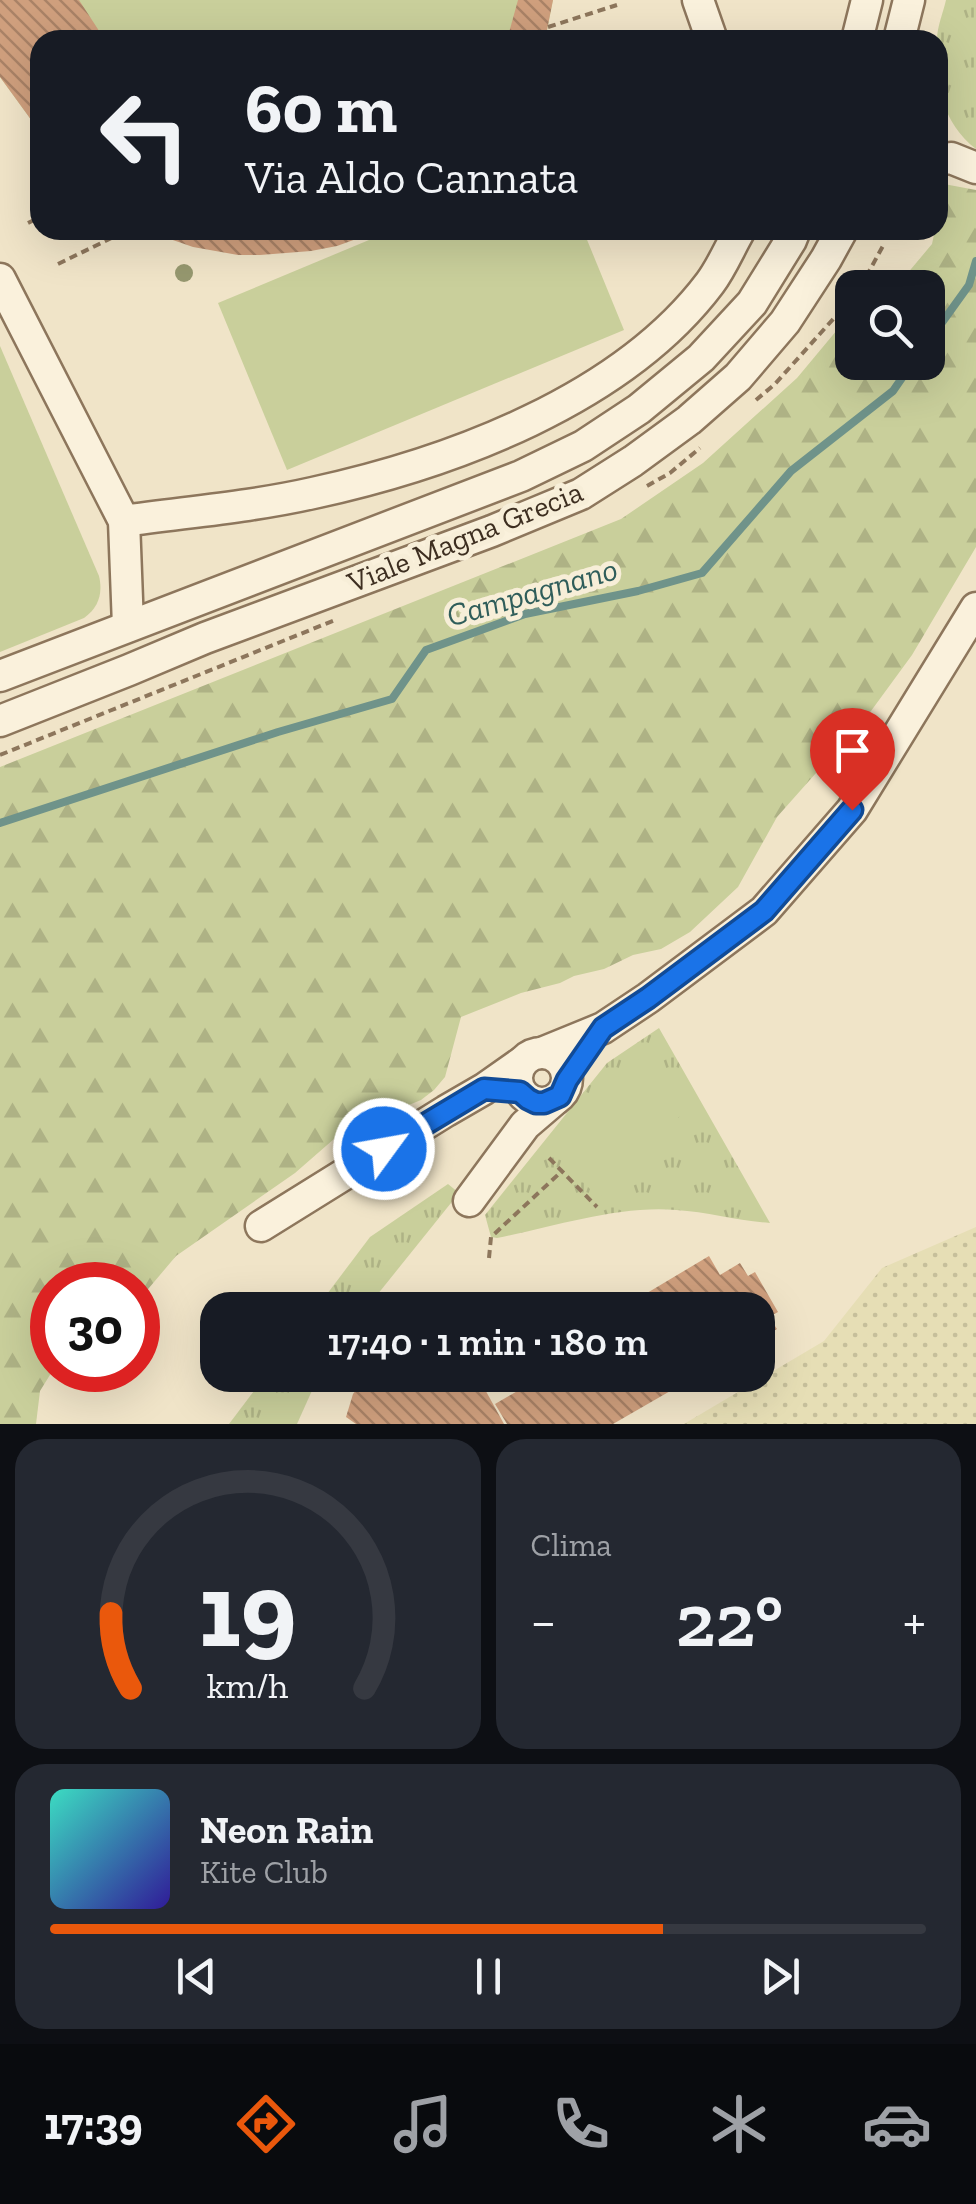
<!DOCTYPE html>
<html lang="it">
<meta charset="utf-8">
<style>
body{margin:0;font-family:"Zilla Slab",serif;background:#242831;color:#f1f3f6;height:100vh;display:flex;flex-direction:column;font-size:38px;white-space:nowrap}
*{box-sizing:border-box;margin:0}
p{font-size:32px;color:#9ea1a6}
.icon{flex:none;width:55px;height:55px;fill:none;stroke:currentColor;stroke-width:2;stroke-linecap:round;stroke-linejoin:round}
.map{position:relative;height:1424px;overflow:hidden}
.panel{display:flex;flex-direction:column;gap:15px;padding:15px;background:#0d0f14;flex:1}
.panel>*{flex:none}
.top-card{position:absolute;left:30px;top:30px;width:918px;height:210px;border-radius:30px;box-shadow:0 10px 40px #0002;background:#171b24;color:#f1f3f6;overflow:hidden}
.tools{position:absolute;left:835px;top:270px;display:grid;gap:20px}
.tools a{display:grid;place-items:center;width:110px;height:110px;border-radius:20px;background:#171b24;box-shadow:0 10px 40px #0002;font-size:50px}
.speed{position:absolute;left:30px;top:1262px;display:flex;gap:20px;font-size:50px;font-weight:700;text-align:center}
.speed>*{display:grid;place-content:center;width:130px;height:130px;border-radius:50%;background:#171b24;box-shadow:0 10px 40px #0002;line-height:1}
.speed .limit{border:15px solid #d22;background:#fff;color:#111}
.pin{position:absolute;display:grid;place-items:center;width:85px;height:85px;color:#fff;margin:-102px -42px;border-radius:50% 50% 50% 0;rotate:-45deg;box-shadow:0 0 10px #0007}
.pin .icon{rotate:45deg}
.me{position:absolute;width:110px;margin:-55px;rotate:58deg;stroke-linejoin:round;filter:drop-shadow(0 0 8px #0008)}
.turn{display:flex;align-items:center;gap:35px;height:210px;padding:0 50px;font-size:45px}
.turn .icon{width:130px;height:130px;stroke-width:2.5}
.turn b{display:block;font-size:70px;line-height:85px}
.big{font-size:75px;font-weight:600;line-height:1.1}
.panel .card{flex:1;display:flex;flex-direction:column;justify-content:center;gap:15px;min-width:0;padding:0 35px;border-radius:30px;background:#242831}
.panel .dial{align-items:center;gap:0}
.dial svg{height:260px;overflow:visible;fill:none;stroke:#363941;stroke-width:7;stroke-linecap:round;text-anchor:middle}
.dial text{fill:#f1f3f6;stroke:none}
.song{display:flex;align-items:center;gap:30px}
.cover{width:120px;height:120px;border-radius:15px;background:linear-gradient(135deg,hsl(170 70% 55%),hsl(250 70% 35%))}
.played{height:10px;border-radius:5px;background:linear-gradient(90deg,#ea580c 70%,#363941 70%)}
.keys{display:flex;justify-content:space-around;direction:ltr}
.heat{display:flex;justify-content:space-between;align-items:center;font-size:55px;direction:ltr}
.panel .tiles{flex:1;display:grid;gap:15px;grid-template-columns:1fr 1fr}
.card:last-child{grid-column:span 2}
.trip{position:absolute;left:200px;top:1292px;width:575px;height:100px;border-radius:30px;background:#171b24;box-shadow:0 10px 40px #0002;font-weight:600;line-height:100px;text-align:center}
.tabs{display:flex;height:160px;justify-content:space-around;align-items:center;background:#090b0e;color:#9ea1a6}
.tabs .icon{width:70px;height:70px}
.tabs .on{color:#ea580c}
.tabs b{font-size:45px;color:#f1f3f6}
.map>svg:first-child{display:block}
.farmland{fill:url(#farmland-dots)}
.grass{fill:url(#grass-tufts)}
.forest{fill:url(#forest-firs)}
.pitch{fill:#c9cf9b}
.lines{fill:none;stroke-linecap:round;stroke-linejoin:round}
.stream{stroke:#6f938a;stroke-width:8}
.building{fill:url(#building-back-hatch)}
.minor-casing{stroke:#8d765c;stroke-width:35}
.path{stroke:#8d765c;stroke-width:4;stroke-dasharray:8 5;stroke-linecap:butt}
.minor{stroke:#faf1dc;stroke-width:30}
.tree{fill:#96986f}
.route-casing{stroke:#114b97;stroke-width:25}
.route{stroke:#1a73e8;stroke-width:18}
.labels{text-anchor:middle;stroke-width:10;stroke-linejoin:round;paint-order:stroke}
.street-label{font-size:30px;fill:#3d2e20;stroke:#f7eed8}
.water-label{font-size:32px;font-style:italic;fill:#2f5d5a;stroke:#f7eed8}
</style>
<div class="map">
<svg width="976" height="1424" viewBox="0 0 976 1424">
<defs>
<pattern id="farmland-dots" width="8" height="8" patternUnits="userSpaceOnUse" patternTransform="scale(2.5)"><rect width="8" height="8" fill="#e6deb5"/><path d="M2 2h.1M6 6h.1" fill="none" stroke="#c6bf9b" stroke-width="1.8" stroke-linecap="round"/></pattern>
<pattern id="grass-tufts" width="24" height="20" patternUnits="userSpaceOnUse" patternTransform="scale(2.5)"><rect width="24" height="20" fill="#c9cf9b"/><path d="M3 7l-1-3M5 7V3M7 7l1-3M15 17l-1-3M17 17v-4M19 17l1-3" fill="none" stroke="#aeb285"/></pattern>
<pattern id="forest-firs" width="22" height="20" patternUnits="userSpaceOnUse" patternTransform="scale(2.5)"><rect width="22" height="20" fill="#c9cf9b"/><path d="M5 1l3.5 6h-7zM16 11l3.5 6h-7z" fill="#aeb285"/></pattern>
<pattern id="building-back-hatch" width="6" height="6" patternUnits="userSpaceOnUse" patternTransform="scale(2.5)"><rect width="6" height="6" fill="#cf9f7d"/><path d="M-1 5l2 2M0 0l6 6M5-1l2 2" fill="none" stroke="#a98266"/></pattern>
</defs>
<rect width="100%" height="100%" fill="#f0e4c8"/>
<!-- farmland -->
<polygon class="farmland" points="976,1227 976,1424 684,1424 824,1341 882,1268"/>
<!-- grass -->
<g class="grass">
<path d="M946 0H976V149C942 123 934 81 937 40 937 27 943 13 946 0Z"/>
<path d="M659 1028 770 1223C739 1221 708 1212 676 1210 619 1205 553 1227 497 1238L491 1237 485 1215 607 1063Z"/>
<polygon points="448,1184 459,1193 365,1310 315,1310 370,1237"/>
<polygon points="266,1375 319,1375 297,1424 229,1424"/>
</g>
<!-- forest -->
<polygon class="forest" points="944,184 976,190 976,547 912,655 871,711 777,817 738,887 690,932 661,949 633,955 604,969 574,976 560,983 521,993 461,1017 445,1077 434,1090 421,1100 358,1126 334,1139 295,1173 176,1256 138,1301 138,1285 52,1285 53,1370 40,1391 36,1424 0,1424 0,767 621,519 703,463 797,378 852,312 852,362 928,362 928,288 896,287 932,244 935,230 938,230 938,185"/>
<!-- pitch -->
<g class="pitch">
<polygon points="0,0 553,0 545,40 40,40 40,132 0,77"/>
<polygon points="393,230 583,230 624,330 287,470 218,303"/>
<path d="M0 346 99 576C103 593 99 607 84 618L0 652Z"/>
<polygon points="641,1057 690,1106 599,1198 550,1149"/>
</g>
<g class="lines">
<!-- stream -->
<g class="stream">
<polyline points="928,342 969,285 976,261"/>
<polyline points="0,823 278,732 392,699 426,650 525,614 638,591 702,573 791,471 893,391 913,362"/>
</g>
</g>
<!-- building -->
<g class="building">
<polygon points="0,0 79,0 105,40 40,40 40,132 0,77"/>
<polygon points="518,0 553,0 545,40 507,40"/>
<polygon points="144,230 381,230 337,246 311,251 260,255 238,255 193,247"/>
<polygon points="709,1256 720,1275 740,1263 748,1276 755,1272 778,1312 769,1317 777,1329 758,1340 758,1310 643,1310 637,1299"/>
<polygon points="367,1375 477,1375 504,1424 356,1424 346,1417 353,1394"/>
<polygon points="545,1375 698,1375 613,1424 507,1424 495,1404"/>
</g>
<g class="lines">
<!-- minor casing -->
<g class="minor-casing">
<g id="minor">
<polyline points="698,0 712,40"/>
<polyline points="857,40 867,0"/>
<polyline points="899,40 909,0"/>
<polyline points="938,160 951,158 976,168"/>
<polyline points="0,279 124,521 128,626"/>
<path d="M124 521C187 512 251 507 313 493 451 463 622 400 710 283 722 267 730 247 740 230"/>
<polyline points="0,676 521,476 583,446 639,409 701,358 752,303 791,240 795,230"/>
<polyline points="0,721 129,670 205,638 492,531 581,494 633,461 689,420 738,377 785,322 826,259 842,230"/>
<circle cx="542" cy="1078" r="25"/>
<polyline points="542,1053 603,1028 648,998 764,911 852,810 976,608"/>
<polyline points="469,1201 525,1125 553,1101"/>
<polyline points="261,1226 446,1111 484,1089 521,1063"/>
</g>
</g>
<!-- path -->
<g class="path">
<polyline points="548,27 617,5"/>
<polyline points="28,223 40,217"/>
<polyline points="58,264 128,230"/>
<polyline points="860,288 884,244"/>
<polyline points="756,400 775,384 852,298"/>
<polyline points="647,486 670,473 700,448"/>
<polyline points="0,755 335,620"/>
<polyline points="549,1158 597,1207"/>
<polyline points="489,1258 491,1237 562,1171"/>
</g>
<!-- minor -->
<use href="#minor" class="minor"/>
</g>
<!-- trees -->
<circle class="tree" cx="184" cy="273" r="9"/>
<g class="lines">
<!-- route casing -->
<g class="route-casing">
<polyline id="route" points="384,1149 484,1089 520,1092 528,1099 536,1103 544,1103 560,1096 567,1080 603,1028 648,998 764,911 852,810"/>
</g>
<!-- route -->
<use href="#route" class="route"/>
</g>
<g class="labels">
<!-- street labels -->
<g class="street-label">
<text transform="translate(465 537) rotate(-22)" y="10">Viale Magna Grecia</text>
</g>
<!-- water labels -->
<g class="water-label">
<text transform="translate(532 592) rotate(-16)" y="11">Campagnano</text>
</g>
</g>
</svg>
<div class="tools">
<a><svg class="icon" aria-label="search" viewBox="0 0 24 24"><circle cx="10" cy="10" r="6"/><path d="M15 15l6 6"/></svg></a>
</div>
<div class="speed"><div class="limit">30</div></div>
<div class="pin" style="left:852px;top:810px;background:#d93025"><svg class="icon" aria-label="arrive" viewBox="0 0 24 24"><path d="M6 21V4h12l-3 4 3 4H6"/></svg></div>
<svg class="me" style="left:384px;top:1149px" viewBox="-20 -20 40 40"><circle r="17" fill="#1a73e8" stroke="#fff" stroke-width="3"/><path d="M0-11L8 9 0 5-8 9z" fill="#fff"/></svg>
<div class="trip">17:40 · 1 min · 180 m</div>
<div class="top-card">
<div class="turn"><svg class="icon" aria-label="left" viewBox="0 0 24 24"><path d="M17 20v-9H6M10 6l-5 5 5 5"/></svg><div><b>60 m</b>Via Aldo Cannata</div></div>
</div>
</div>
<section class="panel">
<div class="tiles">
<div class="card dial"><svg viewBox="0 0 100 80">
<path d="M14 69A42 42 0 1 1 86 69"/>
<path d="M14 69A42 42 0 0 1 8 46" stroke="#ea580c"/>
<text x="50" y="56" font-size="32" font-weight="700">19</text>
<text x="50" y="72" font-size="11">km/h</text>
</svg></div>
<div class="card"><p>Clima</p>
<div class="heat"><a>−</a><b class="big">22°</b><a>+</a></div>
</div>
<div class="card">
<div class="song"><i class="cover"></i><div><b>Neon Rain</b><p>Kite Club</p></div></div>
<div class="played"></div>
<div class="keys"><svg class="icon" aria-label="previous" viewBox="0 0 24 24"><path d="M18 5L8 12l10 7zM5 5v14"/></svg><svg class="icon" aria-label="pause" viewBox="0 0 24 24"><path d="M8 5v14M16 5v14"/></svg><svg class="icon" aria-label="next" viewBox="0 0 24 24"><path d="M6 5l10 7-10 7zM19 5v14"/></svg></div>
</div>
</div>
</section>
<nav class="tabs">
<b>17:39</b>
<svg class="icon on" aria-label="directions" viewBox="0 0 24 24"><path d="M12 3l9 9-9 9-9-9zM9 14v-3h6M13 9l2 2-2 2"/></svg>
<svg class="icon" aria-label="music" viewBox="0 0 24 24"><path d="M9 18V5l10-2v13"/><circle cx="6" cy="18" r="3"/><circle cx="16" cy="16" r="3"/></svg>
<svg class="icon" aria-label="phone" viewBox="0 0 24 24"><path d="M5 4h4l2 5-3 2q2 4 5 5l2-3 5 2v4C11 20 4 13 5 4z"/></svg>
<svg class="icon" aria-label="climate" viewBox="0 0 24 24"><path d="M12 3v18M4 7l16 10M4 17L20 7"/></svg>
<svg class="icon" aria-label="car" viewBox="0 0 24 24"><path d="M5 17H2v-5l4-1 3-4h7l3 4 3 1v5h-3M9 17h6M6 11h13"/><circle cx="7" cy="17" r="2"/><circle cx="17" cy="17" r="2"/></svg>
</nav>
